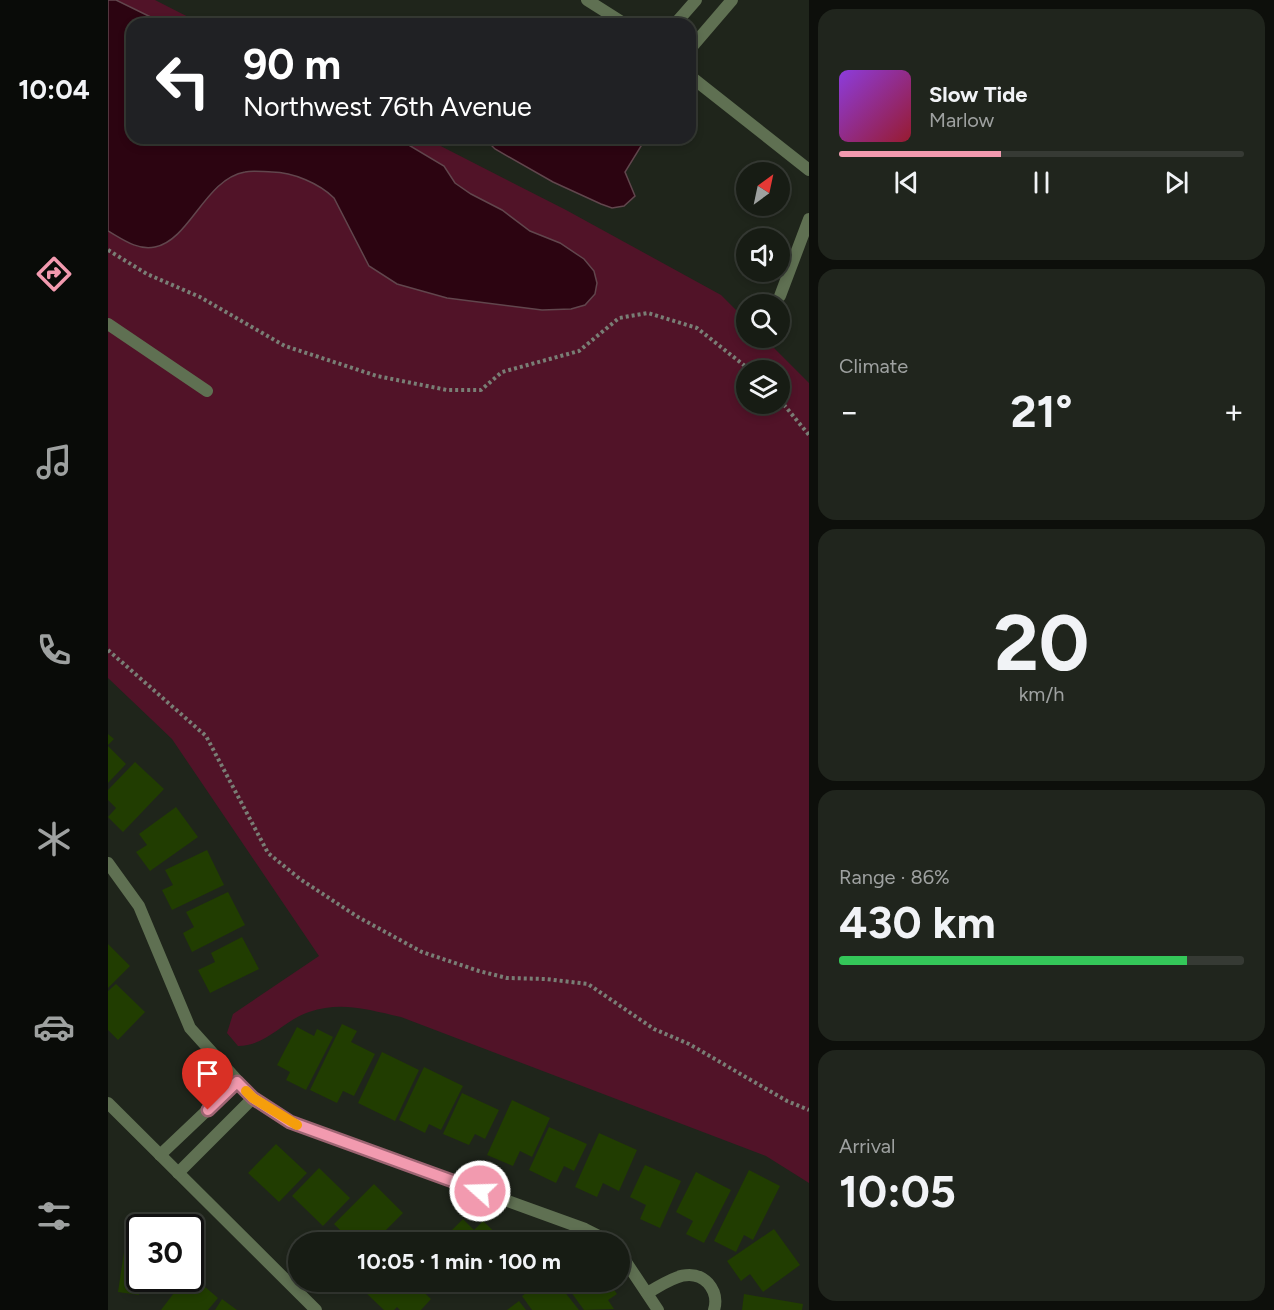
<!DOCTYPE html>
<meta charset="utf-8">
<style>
body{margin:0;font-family:Figtree,sans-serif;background:#20251d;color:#f1f3f6;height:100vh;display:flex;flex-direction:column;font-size:22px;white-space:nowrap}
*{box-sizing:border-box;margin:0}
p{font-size:20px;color:#9ea1a0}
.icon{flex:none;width:33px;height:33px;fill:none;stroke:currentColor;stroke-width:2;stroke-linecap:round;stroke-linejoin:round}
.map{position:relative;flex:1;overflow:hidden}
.details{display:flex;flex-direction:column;gap:9px;padding:9px;background:#0d0f0b;width:465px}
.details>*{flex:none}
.top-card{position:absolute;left:18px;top:18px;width:570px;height:126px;border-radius:18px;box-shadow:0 3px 9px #0003,0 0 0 2px #363a34;background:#202124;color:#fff;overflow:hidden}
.needle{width:39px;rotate:33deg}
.fabs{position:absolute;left:628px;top:162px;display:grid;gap:12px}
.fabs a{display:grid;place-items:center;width:54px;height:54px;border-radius:50%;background:#171c14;box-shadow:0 3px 9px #0003,0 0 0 2px #363a34;font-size:30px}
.speed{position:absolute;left:18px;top:1214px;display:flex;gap:12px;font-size:30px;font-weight:700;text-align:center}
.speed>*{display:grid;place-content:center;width:78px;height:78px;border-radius:50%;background:#171c14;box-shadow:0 3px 9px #0003,0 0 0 2px #363a34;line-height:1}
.speed .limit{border:3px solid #111;border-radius:9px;background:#fff;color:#111}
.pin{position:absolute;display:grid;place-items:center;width:51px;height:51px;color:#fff;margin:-62px -26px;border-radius:50% 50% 50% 0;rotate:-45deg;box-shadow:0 0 6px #0007}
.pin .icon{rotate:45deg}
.me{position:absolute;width:66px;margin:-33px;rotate:290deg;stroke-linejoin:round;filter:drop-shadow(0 0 4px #0008)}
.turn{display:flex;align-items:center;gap:21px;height:126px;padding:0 18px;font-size:27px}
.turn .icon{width:78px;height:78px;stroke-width:2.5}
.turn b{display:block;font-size:42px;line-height:51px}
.big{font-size:45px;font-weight:700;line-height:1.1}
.details .widget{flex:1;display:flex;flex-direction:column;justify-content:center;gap:9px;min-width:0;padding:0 21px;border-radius:18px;background:#20251d}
.details .dial{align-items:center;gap:0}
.dial b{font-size:78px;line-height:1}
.song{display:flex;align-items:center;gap:18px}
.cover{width:72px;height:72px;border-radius:9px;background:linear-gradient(135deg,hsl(270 70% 55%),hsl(350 70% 35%))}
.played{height:6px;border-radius:3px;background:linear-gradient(90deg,#f29aaf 40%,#363a34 40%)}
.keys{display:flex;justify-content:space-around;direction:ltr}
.heat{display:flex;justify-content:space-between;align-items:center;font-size:33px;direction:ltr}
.charge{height:9px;border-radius:4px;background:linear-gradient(90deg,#34c759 86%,#363a34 0)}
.trip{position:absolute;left:180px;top:1232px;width:342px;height:60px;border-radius:30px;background:#171c14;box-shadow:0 3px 9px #0003,0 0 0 2px #363a34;font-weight:700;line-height:60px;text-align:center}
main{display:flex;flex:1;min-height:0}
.dock{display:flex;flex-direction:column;width:108px;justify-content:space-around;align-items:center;background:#090b08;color:#9ea1a0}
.dock .icon{width:42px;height:42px}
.dock .active{color:#f29aaf}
.dock b{font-size:27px;color:#f1f3f6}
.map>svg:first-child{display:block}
.green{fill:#511328;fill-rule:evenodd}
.water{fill:#2c0411;stroke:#61464d;stroke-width:1.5}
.building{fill:#213d01}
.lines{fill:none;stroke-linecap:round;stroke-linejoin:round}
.path{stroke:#797e75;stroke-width:4;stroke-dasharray:3 3;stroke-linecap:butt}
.lane{stroke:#5f7052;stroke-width:12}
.street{stroke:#5f7052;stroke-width:12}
.route-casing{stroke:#9d6472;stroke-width:15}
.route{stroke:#f29aaf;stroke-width:10}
.slow{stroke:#f59e0b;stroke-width:10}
</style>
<main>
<nav class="dock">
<b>10:04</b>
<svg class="icon active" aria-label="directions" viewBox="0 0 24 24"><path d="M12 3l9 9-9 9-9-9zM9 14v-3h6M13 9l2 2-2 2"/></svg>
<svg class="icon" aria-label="music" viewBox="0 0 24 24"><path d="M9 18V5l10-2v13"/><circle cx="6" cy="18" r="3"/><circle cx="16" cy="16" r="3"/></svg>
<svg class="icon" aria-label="phone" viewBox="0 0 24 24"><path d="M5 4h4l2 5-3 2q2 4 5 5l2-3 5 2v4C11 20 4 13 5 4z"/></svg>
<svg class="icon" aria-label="climate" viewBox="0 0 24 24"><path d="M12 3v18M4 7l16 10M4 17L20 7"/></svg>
<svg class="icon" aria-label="car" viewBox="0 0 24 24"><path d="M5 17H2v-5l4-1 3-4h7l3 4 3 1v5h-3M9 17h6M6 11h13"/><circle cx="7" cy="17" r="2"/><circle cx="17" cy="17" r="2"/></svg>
<svg class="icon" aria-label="filters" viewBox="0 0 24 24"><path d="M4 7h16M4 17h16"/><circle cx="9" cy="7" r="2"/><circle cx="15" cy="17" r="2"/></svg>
</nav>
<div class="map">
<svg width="701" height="1310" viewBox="0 0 701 1310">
<rect width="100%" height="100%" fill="#1f251b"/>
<!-- green -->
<path class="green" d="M0 0H47L94 24H24V138H317L458 210 613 295 639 321V338H656L701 383V1183L658 1156 293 1017C260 1010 234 1001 201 1012 174 1021 159 1046 130 1046L119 1033 125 1014 211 956 64 739 0 678ZM639 370H672V404H639Z"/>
<!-- water -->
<g class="water">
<path d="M0 0H8L57 24H24V138H289L336 166 347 183 363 194 394 210 422 231 452 243 476 259 486 271 489 283 487 294 477 305 463 309 434 310 339 298 289 284 261 266 226 198C212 184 185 172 164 172 156 172 145 170 137 172 97 179 82 240 47 247 30 251 14 239 0 231Z"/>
<polygon points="376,138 538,138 517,172 527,196 516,206 504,208 493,204 445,182 387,149"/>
</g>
<!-- building -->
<g class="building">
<polygon points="0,734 6,739 0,745"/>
<polygon points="0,746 18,764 0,783"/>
<polygon points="27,762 56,789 15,832 0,817 8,808 0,800 0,790"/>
<polygon points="68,807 90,837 42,871 28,852 39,845 31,834"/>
<polygon points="99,850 116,885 64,910 54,890 65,885 57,870"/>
<polygon points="120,892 137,925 84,952 75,933 86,927 78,912"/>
<polygon points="134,937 151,969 102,993 90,970 107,962 103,953"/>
<polygon points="0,944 22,966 0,988"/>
<polygon points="8,984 37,1012 10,1040 0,1030 0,991"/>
<polygon points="234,1024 249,1031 243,1042 267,1054 246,1096 235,1091 229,1103 202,1090"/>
<polygon points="189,1027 206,1036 209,1029 225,1037 198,1090 178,1080 182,1072 169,1065"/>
<polygon points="274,1052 311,1070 287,1121 250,1103"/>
<polygon points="316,1067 355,1086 333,1130 321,1124 317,1133 291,1120"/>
<polygon points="354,1093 391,1110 377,1139 367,1134 361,1145 335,1134"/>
<polygon points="404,1100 442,1118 424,1157 412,1151 405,1166 379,1155"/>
<polygon points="441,1127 479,1144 466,1171 456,1166 448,1183 421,1170"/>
<polygon points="491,1133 529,1150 511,1191 495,1183 489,1197 467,1187"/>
<polygon points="168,1144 199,1173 171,1202 140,1173"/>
<polygon points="537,1165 573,1181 552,1228 532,1219 538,1205 522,1197"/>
<polygon points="211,1168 242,1198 215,1226 184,1196"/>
<polygon points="641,1170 672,1186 645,1240 636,1235 628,1252 606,1241"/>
<polygon points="588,1172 623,1190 596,1243 578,1234 585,1221 568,1212"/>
<polygon points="266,1184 295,1213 266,1242 244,1242 226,1224"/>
<polygon points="355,1219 366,1230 375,1221 397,1242 339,1242 335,1239"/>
<polygon points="666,1229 692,1265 655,1292 642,1274 633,1281 619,1261"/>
<polygon points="319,1231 330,1242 309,1242"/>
<polygon points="17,1245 32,1247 32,1278 52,1278 51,1286 33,1283 31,1295 10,1292"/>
<polygon points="75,1281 90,1294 96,1286 110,1298 100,1310 53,1310"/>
<polygon points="267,1281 304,1281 323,1299 313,1310 292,1310 289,1307 286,1310 276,1310 256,1291"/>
<polygon points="448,1281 471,1310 424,1310 414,1296 428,1286 433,1292"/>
<polygon points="455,1281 500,1281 509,1294 500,1300 506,1309 476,1310"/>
<polygon points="636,1294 695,1304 694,1310 634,1310"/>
<polygon points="114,1299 129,1310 107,1310"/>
<polygon points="411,1301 418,1310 399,1310"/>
</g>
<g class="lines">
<!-- path -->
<g class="path">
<polyline points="0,250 39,274 92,297 177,346 269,376 339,390 373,390 394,372 471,351 511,318 540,313 589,328 642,370"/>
<polyline points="672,400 701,435"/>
<polyline points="0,650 98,736 160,853 192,879 250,917 314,952 371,971 399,978 438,979 480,984 546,1029 581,1044 679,1101 701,1110"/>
</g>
<!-- lane -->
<g class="lane">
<polyline points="672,296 701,219"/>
<polyline points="0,324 99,391"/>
</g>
<!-- street -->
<g class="street">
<polyline points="479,0 517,24"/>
<polyline points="567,24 588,0"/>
<polyline points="582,49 624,0"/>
<polyline points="582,76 701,170"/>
<polyline points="0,863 31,906 82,1028 145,1098 182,1122 477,1229 503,1242"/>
<polyline points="0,1103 208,1310"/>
<polyline points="52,1155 129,1082"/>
<polyline points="70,1173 145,1098"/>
<polyline points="512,1253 550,1310"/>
<path d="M539 1293C558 1283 581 1264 600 1283 607 1291 609 1300 606 1310"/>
</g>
</g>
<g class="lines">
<!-- route casing -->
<g class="route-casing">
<polyline id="route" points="100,1110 129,1082 145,1098 182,1122 372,1191"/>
</g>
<!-- route -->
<use href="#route" class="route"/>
<!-- slow -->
<polyline class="slow" points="138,1091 145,1098 189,1125"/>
</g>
</svg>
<div class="fabs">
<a><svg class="needle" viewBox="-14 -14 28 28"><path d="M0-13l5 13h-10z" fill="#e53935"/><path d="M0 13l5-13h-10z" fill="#9ea1a0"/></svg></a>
<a><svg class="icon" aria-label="sound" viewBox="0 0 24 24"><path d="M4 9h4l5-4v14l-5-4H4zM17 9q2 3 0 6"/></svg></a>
<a><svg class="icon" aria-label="search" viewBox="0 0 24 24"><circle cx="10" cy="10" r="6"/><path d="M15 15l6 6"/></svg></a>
<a><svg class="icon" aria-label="layers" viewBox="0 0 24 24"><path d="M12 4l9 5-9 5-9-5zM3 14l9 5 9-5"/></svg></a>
</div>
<div class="speed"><div class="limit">30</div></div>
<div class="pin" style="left:100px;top:1110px;background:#d93025"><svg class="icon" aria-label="arrive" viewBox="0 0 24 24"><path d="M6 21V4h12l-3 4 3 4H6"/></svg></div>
<svg class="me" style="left:372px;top:1191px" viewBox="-20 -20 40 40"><circle r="17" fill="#f29aaf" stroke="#fff" stroke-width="3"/><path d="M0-11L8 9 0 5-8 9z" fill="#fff"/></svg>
<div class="trip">10:05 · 1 min · 100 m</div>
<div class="top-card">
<div class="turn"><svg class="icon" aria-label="left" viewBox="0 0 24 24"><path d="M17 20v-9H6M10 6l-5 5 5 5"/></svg><div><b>90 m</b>Northwest 76th Avenue</div></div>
</div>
</div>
<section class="details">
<div class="widget">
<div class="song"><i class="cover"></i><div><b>Slow Tide</b><p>Marlow</p></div></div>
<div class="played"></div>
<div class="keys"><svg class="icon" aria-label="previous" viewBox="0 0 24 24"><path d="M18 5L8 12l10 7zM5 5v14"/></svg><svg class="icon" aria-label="pause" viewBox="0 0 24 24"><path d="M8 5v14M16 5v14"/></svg><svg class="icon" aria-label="next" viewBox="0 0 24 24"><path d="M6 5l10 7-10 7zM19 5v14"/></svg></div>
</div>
<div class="widget"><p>Climate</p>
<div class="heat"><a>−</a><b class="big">21°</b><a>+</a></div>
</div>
<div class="widget dial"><b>20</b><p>km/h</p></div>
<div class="widget"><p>Range · 86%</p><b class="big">430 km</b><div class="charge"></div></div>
<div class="widget"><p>Arrival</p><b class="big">10:05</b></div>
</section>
</main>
